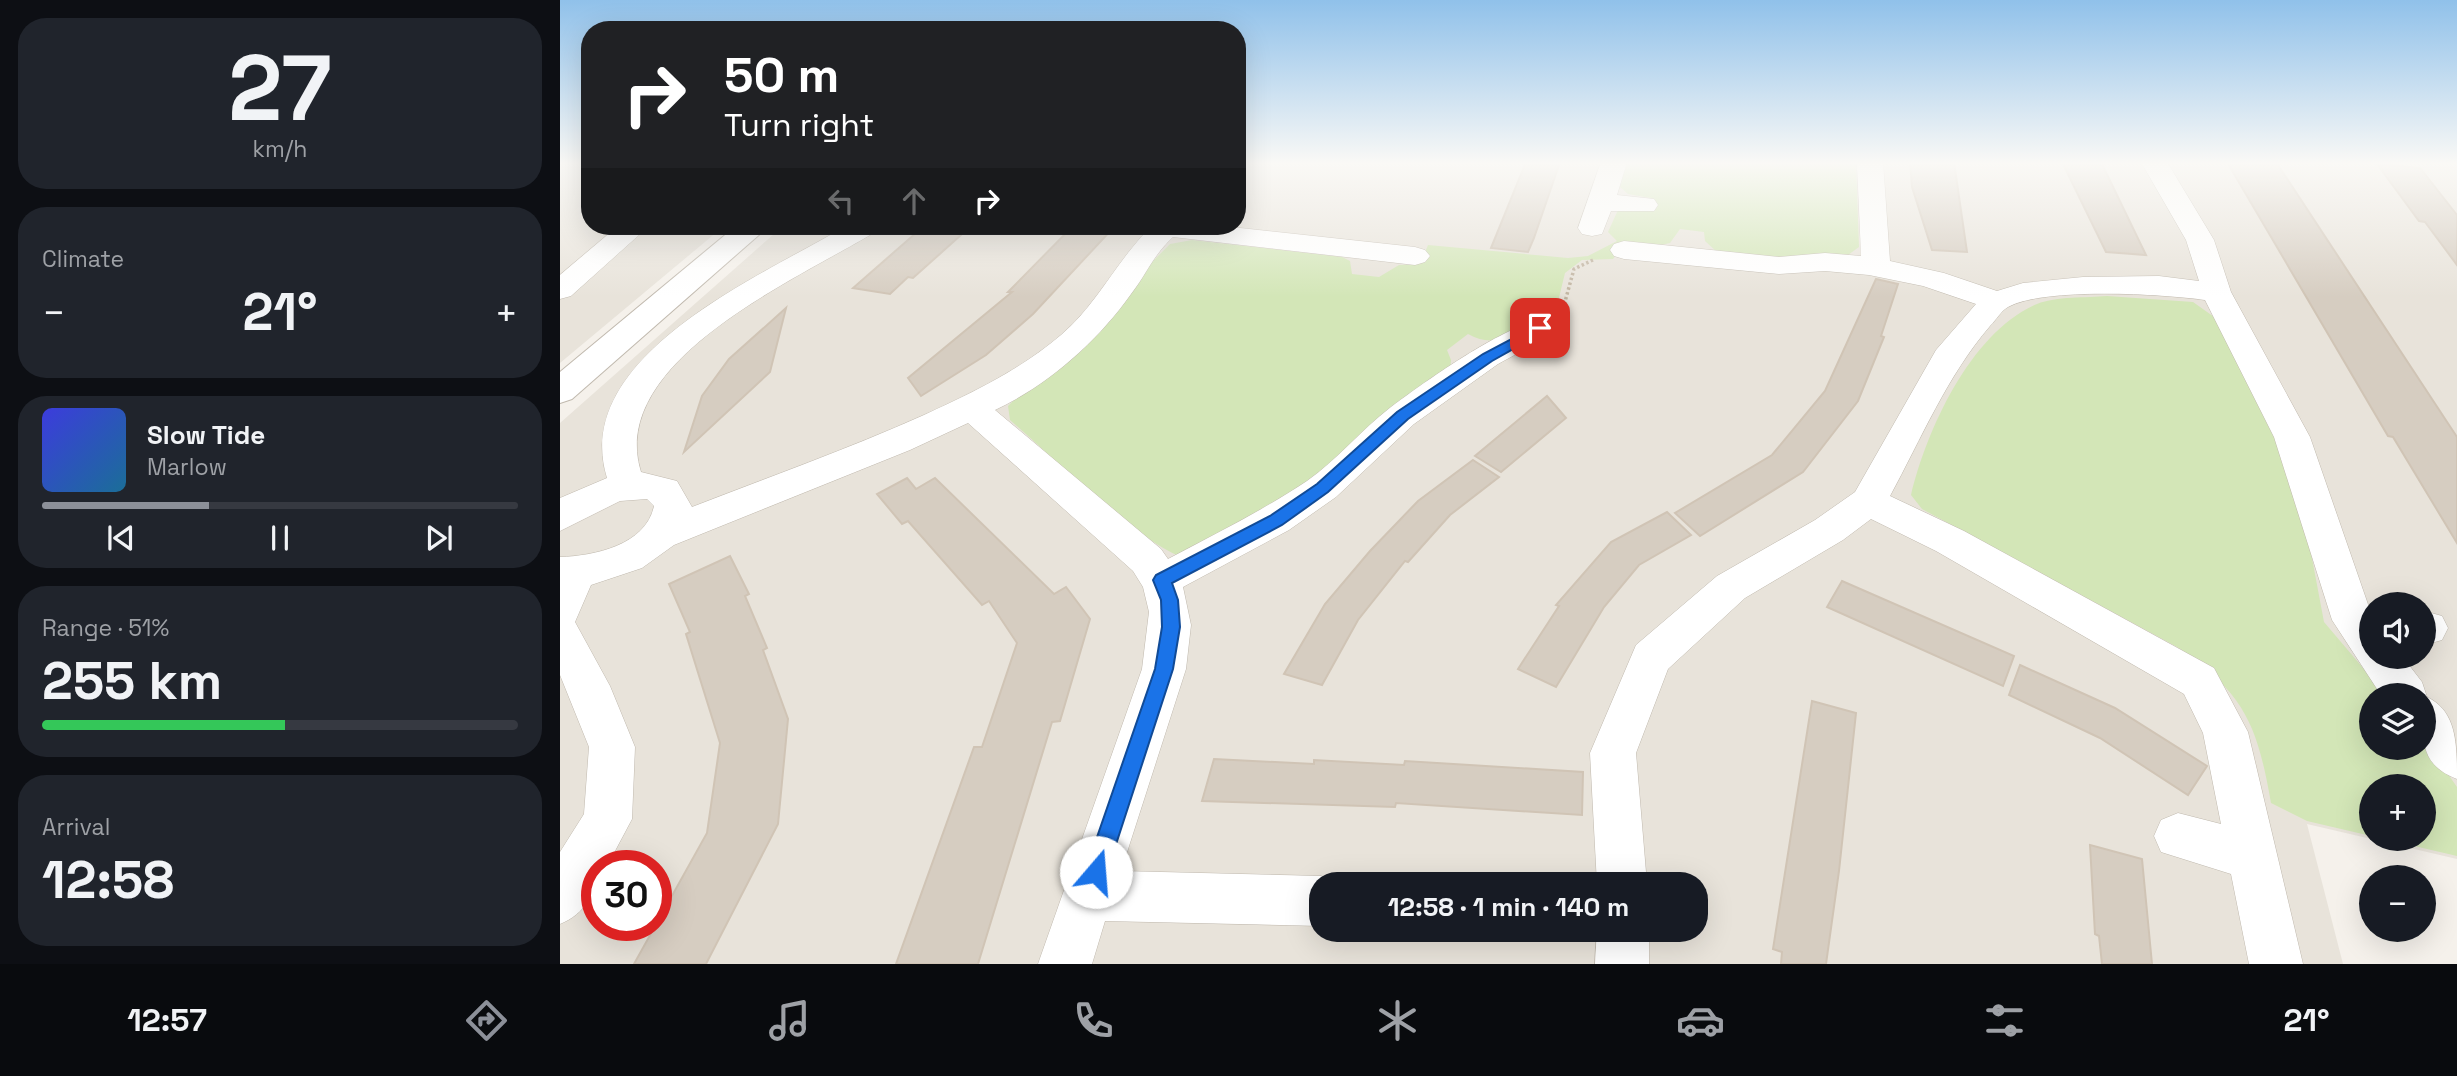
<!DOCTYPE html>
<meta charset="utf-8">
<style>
body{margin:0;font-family:"Space Grotesk",sans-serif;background:#20242c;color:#f1f3f6;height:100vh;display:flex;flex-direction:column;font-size:26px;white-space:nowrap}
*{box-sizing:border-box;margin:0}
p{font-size:23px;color:#9ea1a6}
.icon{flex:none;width:38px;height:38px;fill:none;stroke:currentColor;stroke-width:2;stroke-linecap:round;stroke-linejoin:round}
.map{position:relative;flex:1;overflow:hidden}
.details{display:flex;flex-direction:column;gap:18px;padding:18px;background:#0d0f14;width:560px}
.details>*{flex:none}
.hud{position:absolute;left:21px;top:21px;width:665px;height:214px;border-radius:28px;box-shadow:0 7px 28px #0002;background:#202124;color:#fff;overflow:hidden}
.tools{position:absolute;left:1799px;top:592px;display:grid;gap:14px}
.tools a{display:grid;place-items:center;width:77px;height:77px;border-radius:50%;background:#171b24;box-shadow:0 7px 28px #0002;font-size:35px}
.speed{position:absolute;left:21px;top:850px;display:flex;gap:14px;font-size:35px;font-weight:700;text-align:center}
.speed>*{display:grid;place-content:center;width:91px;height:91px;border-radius:50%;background:#171b24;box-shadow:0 7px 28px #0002;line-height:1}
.speed .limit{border:10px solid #d22;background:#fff;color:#111}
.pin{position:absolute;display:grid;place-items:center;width:60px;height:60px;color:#fff;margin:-30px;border-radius:14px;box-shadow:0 4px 10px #0006}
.me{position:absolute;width:77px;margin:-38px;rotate:18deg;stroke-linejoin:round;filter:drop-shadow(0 0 5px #0008)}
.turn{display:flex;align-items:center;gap:24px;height:147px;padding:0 28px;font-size:32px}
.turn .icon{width:91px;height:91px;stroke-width:2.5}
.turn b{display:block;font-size:49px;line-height:60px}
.lanes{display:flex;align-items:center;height:66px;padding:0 28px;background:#0003;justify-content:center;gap:35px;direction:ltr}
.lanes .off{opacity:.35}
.big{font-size:52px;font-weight:800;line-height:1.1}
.details .card{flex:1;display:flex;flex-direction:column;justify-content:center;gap:10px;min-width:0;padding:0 24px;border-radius:28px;background:#20242c}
.details .dial{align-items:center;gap:0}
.dial b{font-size:91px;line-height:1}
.song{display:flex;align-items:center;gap:21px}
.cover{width:84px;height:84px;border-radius:10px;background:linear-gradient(135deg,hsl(240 70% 55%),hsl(200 70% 35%))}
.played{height:7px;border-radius:4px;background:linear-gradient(90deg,#8c9099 35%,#363941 35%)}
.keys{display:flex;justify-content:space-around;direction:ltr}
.heat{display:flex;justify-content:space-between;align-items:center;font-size:38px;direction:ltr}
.charge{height:10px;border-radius:5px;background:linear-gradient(90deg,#34c759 51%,#363941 0)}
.trip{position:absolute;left:749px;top:872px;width:399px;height:70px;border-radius:28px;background:#171b24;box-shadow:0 7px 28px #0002;font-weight:800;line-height:70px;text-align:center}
.tab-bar{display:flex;height:112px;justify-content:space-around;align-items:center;background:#090b0e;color:#9ea1a6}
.tab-bar .icon{width:49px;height:49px}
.tab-bar .selected{color:#8c9099}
.tab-bar b{font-size:32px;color:#f1f3f6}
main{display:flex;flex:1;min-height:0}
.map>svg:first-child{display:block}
.residential{fill:#e8e3da;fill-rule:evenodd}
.green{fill:#d3e6b7}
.building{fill:#d6cdc1;stroke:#d0c4b5;stroke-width:2}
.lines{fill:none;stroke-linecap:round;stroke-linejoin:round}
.minor-casing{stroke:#c0b9ae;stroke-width:1}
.tertiary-casing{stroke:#c0b9ae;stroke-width:2}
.path{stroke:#c1b4a1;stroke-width:3.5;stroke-dasharray:2.5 2.5;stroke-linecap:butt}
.minor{fill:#fff;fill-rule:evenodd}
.tertiary{fill:#fff;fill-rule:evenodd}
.route{fill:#1a73e8;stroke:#114b97;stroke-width:2}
</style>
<main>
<section class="details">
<div class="card dial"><b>27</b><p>km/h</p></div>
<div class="card"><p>Climate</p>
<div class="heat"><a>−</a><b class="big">21°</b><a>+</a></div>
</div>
<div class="card">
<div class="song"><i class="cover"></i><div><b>Slow Tide</b><p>Marlow</p></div></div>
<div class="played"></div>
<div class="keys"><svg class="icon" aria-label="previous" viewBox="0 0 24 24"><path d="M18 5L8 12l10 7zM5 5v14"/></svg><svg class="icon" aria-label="pause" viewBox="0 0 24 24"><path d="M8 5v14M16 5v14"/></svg><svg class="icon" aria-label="next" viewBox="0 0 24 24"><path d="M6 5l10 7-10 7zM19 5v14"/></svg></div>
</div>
<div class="card"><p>Range · 51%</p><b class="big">255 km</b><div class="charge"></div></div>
<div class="card"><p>Arrival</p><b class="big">12:58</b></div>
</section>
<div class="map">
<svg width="1897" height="964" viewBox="0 0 1897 964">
<rect width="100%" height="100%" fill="#f5f1eb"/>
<!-- residential -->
<g class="residential">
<polygon points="0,162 30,162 30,226 164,226 0,363"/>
<path d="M677 162H1897V859L1747 824 1783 964H0V423L223 226H677ZM1811 604H1864V656H1811ZM1811 695H1864V747H1811ZM1811 786H1864V838H1811ZM37 866H96V926H37ZM761 884H1136V929H761Z"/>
</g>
<!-- green -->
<g class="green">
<path d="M1067 162H1296L1299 247 1288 255 1217 258 1157 252 1145 241 1144 232 1120 229 1110 243 1056 255 1053 259 1022 260 1005 273 989 339 968 327C944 338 932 347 908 334L887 350 891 360 890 371 774 467 621 557C567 534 497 460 450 420L448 406 610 244 632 240 782 257 790 261 792 274 819 277 839 265 860 264 868 245 1008 258 1028 256 1057 241 1048 232 1058 210H1089L1091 198 1068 194 1060 187Z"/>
<path d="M1547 296 1633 302 1657 319 1739 489 1764 622 1826 695H1811V747H1864V740L1897 787V856L1820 838H1864V786H1811V836L1747 821 1711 803C1697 724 1685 694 1617 647L1362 509 1351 495C1367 429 1411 332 1477 304 1497 296 1526 298 1547 296Z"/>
</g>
<!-- building -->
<g class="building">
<polygon points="966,162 1000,162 974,238 968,252 931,248"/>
<polygon points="1350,162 1394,162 1407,252 1372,250 1352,187"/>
<polygon points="1502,162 1541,162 1586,255 1546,252"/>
<polygon points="1667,162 1716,162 1897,437 1897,543 1833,437 1828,436"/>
<polygon points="1817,164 1860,168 1897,215 1897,265 1865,222 1859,221"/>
<polygon points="364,226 411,226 353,278 348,277 330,294 293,288"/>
<polygon points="513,226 555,226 473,314 426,355 361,396 348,378 452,292 448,292"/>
<polygon points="1316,279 1338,284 1321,336 1324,337 1298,401 1243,472 1140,536 1115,513 1212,455 1265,391"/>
<polygon points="226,308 210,372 124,452 142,396 169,359"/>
<polygon points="987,396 1006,418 941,472 915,456"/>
<polygon points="913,460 939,477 890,515 848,562 845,561 798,620 762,685 724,674 765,604 810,551 858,501"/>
<polygon points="347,478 356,489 375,478 494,594 506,587 530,619 500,721 492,722 418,964 336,964 414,747 422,747 457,643 429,601 422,605 348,521 342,524 317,494"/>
<polygon points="1107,512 1131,535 1079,565 1044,607 996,687 958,669 999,606 996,605 1051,542"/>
<polygon points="170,556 189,594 185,596 207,648 203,650 228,719 218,824 146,964 74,964 147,833 160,743 126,634 130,632 109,584"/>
<polygon points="1282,581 1454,656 1443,686 1267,607"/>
<polygon points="1460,665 1555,708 1647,766 1628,795 1540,738 1449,695"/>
<polygon points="1252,701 1296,713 1279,871 1266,964 1221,964 1222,952 1213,949"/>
<polygon points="654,759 754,764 754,760 844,765 845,761 1023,772 1022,815 836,803 835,807 642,801"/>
<polygon points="1530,845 1582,859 1592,964 1542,964 1539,936 1535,934"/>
</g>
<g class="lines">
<!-- minor casing -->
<g class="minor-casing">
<g id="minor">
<polygon points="1041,162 1067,162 1057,195 1094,199 1098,205 1094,211 1051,211 1042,234 1032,236 1022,234 1018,228"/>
<path d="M1297 162H1323L1330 261 1384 273 1437 291 1463 283 1523 277 1599 276 1639 281 1626 240 1581 162H1607L1654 240 1671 292 1750 437 1811 613V656H1842L1862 682 1867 697C1897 711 1897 745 1897 779 1855 763 1864 733 1864 695H1821L1772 620 1714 437 1645 300C1603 294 1484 287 1448 307 1441 311 1436 320 1430 326 1387 376 1361 439 1330 496L1404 531 1654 668 1688 732 1743 964H1689L1671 874 1601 852 1594 836 1601 820 1618 813 1661 824 1643 733 1624 694 1376 551 1311 519 1283 540 1185 598 1108 669 1076 753 1087 884H1037L1030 753 1076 645 1157 576 1255 520 1295 492 1376 350 1416 304 1363 286 1309 275 1265 271 1219 274 1064 259 1054 256 1050 250 1054 244 1064 241 1219 257 1265 253 1301 256Z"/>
<polygon points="58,226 89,226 11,296 0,299 0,275"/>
<path d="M286 226H319L315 232C240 278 46 361 81 472L117 481 132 507C209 477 288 449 364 415 412 393 460 370 501 335 538 304 557 259 592 226H662L855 247 865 250 870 256 865 262 855 265 613 237C591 258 588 272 571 294 537 342 488 385 435 410L601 549 608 559C655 534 702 511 747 481 777 460 801 430 831 407 859 386 959 313 991 321L996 328 991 335 938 364 854 424 776 497 729 530 623 587 631 625 626 669 561 871 761 876 779 884H761V926L545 921 532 964H478L582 669 589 612 583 587 573 571 408 423 350 450 114 545 82 568 31 585 15 622 50 686 75 747 72 819 47 866H37C37 893 25 914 0 924V852L24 814 29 747 0 675V557C34 556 86 545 94 506L87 499 60 501 0 531V498L47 478C9 356 204 275 286 226Z"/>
<polygon points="1864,611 1882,616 1888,628 1882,640 1864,645"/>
<polygon points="1037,929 1089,929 1089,964 1035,964"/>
</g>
</g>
<!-- tertiary casing -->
<g class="tertiary-casing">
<polygon id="tertiary" points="176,226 209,226 12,399 0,403 0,372"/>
</g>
<!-- path -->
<polyline class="path" points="1003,309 1014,269 1035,259"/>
<!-- minor -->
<use href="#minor" class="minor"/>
<!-- tertiary -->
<use href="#tertiary" class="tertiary"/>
</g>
<!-- sky -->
<linearGradient id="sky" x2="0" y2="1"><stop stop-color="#90c1ea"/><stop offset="0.55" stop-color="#faf9f6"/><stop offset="1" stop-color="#faf9f6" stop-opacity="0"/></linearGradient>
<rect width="1897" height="297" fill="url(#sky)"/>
<!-- route -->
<polygon class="route" points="980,324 985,325 985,331 932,361 848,419 768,492 722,525 612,583 618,600 620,627 613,669 547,872 544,880 536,883 528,880 525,872 595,669 602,627 601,600 593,580 596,575 710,516 757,484 837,412 923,354"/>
</svg>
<div class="tools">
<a><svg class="icon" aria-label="sound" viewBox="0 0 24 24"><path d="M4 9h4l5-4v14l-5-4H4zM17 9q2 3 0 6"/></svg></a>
<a><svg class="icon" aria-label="layers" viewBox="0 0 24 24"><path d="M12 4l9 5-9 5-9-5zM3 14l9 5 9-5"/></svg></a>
<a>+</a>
<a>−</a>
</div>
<div class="speed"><div class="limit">30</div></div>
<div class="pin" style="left:980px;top:328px;background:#d93025"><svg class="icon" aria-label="arrive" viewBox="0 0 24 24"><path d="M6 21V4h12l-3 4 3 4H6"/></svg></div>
<svg class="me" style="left:536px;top:872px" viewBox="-20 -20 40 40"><circle r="19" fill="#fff"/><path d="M0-13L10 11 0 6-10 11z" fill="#1a73e8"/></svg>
<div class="trip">12:58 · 1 min · 140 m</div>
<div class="hud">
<div class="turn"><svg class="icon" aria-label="right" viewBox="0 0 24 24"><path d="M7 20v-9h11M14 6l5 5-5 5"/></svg><div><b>50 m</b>Turn right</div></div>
<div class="lanes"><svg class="icon off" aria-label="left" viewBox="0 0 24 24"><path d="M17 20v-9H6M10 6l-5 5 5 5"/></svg><svg class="icon off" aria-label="ahead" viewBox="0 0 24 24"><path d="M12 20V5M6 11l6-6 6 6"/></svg><svg class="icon" aria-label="right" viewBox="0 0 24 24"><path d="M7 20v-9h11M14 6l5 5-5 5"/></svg></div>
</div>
</div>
</main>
<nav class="tab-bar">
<b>12:57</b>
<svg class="icon selected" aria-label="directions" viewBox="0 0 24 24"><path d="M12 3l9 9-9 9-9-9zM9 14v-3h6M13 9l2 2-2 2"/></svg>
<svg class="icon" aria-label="music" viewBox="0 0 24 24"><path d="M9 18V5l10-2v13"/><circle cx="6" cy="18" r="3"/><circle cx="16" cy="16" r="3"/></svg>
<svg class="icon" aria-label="phone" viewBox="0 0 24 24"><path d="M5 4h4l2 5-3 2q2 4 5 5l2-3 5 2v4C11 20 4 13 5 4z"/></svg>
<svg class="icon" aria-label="climate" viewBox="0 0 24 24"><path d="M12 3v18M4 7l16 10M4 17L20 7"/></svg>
<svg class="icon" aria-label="car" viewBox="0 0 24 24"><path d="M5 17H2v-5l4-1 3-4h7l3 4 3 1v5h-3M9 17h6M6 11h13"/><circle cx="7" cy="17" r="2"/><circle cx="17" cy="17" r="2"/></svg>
<svg class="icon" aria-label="filters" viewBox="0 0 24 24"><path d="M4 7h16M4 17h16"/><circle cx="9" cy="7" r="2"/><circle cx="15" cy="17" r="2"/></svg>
<b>21°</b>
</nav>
